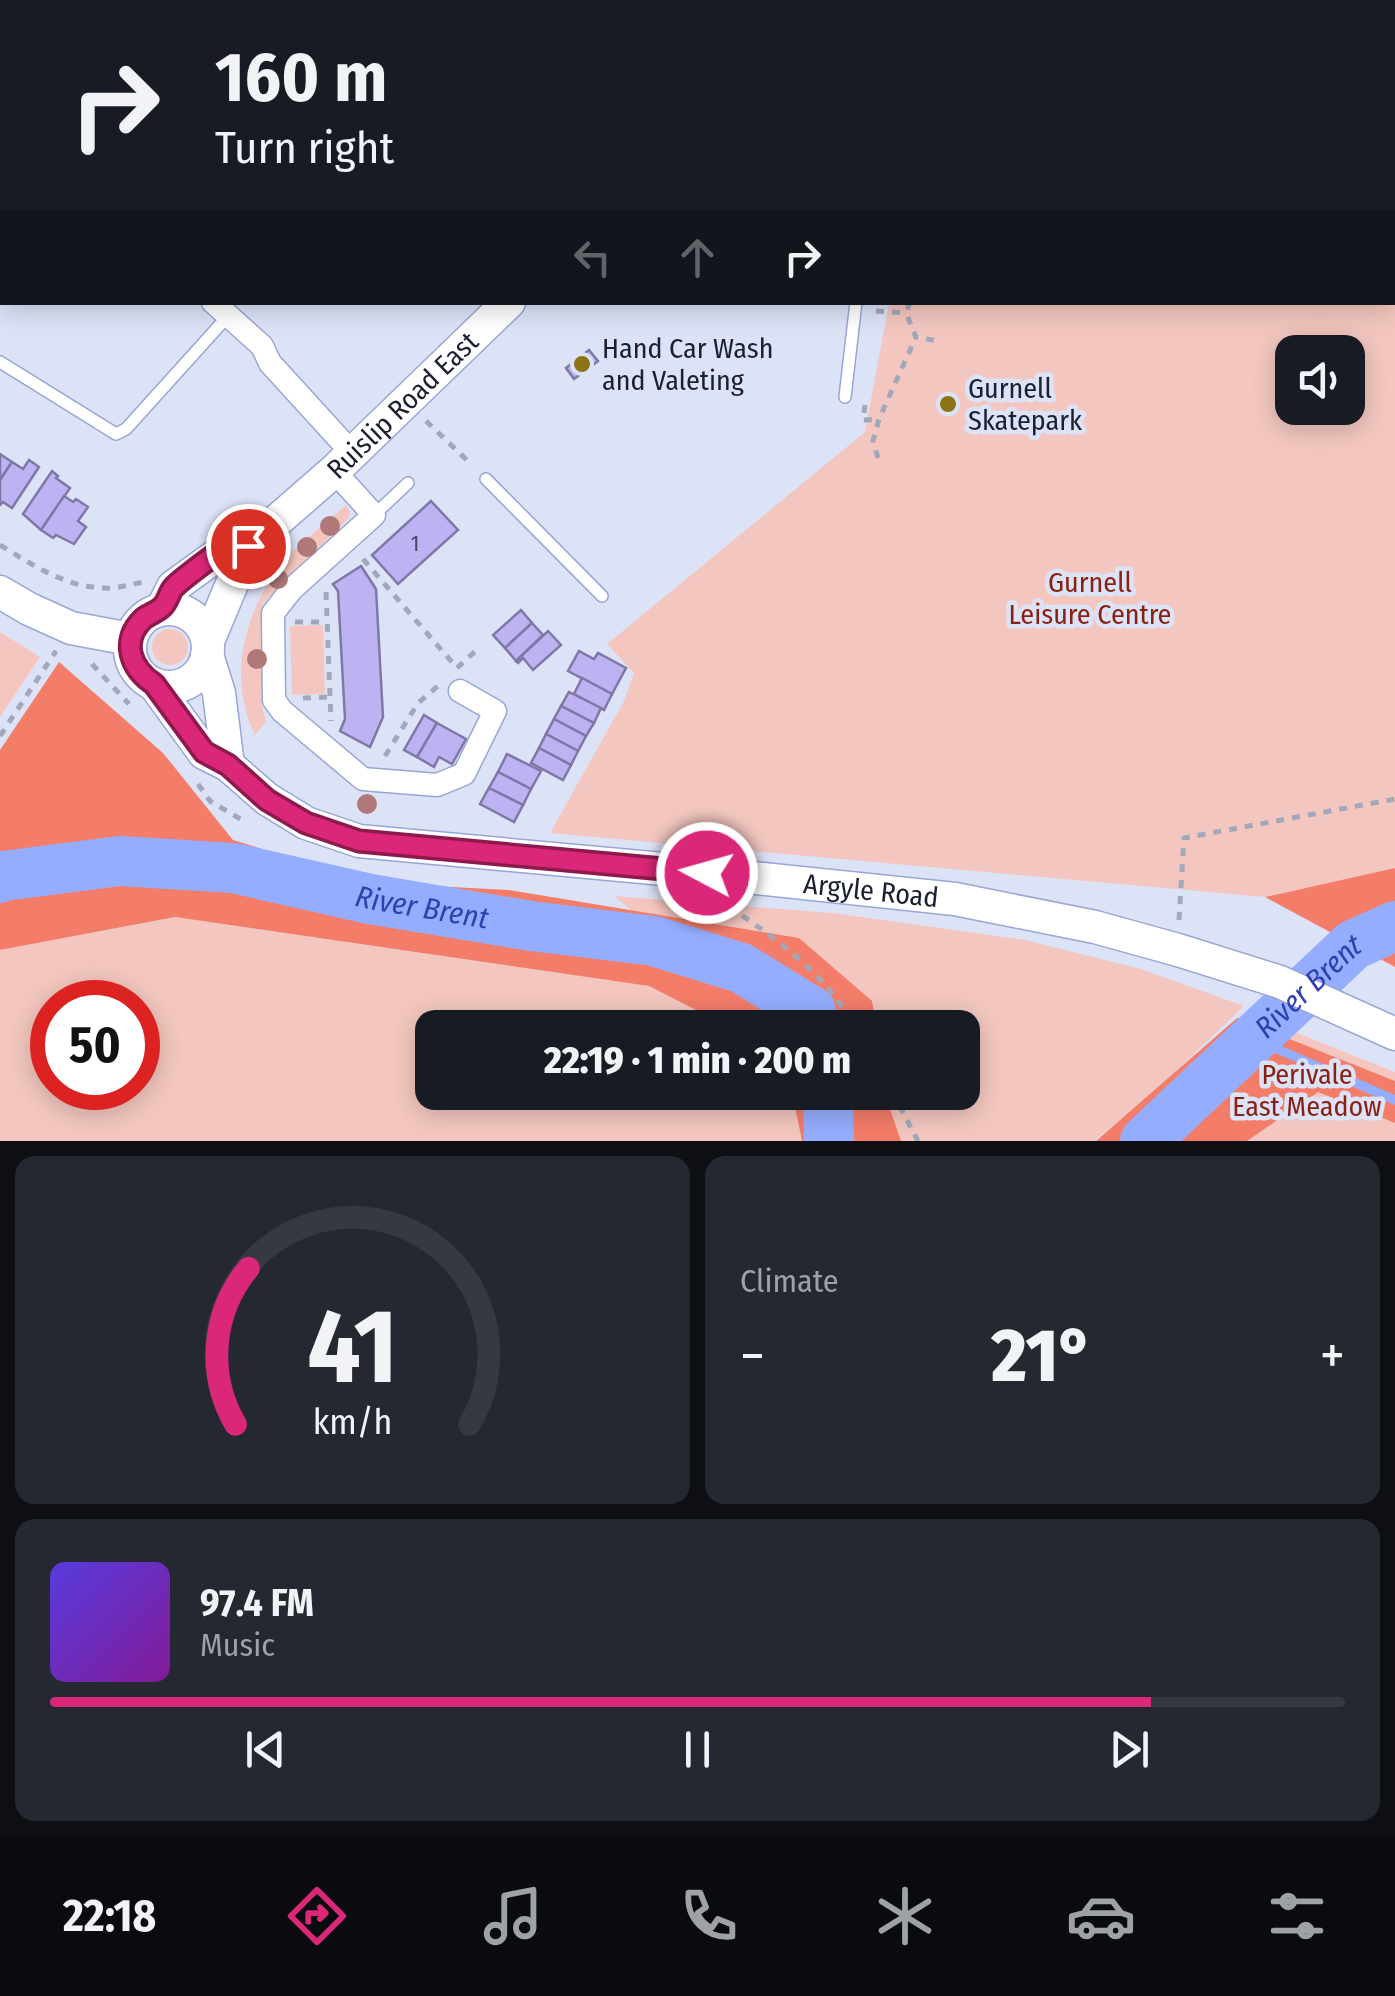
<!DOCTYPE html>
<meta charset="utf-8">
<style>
body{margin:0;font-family:"Fira Sans Condensed",sans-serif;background:#242831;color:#f1f3f6;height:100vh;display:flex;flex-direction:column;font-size:38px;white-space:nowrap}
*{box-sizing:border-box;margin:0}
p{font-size:32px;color:#9ea1a6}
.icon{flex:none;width:55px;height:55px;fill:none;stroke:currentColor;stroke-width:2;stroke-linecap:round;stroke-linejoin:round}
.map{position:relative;height:1141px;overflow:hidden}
.sheet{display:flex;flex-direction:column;gap:15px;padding:15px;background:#0d0f14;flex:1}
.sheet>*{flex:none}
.top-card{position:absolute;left:0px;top:0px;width:1395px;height:305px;box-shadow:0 5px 25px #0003;background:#171b24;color:#f1f3f6;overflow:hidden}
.tools{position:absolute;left:1275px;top:335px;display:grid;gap:20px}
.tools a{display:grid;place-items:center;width:90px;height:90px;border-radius:20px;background:#171b24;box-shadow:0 5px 25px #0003;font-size:50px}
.speed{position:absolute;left:30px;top:980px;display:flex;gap:20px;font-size:50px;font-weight:700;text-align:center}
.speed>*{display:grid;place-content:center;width:130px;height:130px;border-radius:50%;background:#171b24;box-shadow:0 5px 25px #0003;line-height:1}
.speed .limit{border:15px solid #d22;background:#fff;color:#111}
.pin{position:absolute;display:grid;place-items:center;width:85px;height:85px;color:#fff;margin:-42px;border:5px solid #fff;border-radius:50%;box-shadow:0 2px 10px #0007}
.me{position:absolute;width:110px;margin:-55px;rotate:276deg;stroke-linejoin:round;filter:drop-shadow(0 0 8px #0008)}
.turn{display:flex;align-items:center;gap:35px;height:210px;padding:0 50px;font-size:45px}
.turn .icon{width:130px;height:130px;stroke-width:2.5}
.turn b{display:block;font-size:70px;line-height:85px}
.lanes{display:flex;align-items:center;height:95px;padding:0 50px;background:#0003;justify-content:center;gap:50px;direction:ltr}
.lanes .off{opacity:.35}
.big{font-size:75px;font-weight:800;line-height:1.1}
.sheet .widget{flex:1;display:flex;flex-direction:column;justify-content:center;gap:15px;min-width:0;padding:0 35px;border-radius:20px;background:#242831}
.sheet .dial{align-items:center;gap:0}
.dial svg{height:260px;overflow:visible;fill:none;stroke:#363941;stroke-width:7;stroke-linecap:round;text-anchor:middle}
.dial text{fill:#f1f3f6;stroke:none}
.song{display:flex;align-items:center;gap:30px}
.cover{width:120px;height:120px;border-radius:15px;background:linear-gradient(135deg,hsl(250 70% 55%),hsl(290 70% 35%))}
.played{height:10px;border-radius:5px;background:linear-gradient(90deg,#db2777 85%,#363941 85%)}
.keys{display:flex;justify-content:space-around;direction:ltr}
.heat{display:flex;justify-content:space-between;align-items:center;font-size:55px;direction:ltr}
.sheet .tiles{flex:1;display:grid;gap:15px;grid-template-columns:1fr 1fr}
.widget:last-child{grid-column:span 2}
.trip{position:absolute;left:415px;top:1010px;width:565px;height:100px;border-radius:20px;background:#171b24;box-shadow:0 5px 25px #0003;font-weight:800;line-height:100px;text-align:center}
.tab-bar{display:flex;height:160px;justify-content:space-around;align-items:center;background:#090b0e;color:#9ea1a6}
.tab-bar .icon{width:70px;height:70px}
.tab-bar .selected{color:#db2777}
.tab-bar b{font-size:45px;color:#f1f3f6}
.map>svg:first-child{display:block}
.green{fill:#f3c7bf;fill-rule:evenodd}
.forest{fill:#f47d69}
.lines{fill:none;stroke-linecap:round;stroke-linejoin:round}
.stream{stroke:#95adfe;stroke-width:9}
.river{stroke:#95adfe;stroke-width:50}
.building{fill:#bdb3f3;stroke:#7f78a7;stroke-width:2.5}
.lane-casing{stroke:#97a6d5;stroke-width:14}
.street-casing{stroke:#97a6d5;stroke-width:25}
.secondary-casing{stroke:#97a6d5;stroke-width:35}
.path{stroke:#a2a8bb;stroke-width:5;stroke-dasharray:8 8;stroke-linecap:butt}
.lane{stroke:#fff;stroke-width:11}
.street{stroke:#fff;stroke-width:22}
.secondary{stroke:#fff;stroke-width:32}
.tree{fill:#af7879}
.route-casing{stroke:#8e194d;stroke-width:25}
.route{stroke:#db2777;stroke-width:18}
.poi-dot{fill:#8d7216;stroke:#dde3f7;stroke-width:4}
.labels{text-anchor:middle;stroke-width:9;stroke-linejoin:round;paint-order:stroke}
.number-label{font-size:22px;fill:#434562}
.poi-label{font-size:28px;fill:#1a2032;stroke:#dde3f7;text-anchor:start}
.street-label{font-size:28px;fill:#1a2032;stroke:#dde3f7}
.park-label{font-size:28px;fill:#8a2012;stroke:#dde3f7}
.water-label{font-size:30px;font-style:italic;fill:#313fb1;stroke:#dde3f7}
</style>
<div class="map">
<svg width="1395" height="1141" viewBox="0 0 1395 1141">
<rect width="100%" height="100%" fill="#dde3f7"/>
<!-- green -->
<g class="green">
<path d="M1393 211H1395V868L1265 897 550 833 624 701 634 673 607 644 865 432 889 303 1392 302ZM1292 352H1348V408H1292Z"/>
<path d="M346 505 350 512 349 518 262 604V706L266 722 255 735C227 679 244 611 282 564 299 543 325 524 346 505Z"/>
<polygon points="323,625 325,694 292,695 290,626"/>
<circle cx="170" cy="647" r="18"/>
<polygon points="0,632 40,657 0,717"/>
<polygon points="614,896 833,913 1025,940 1141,969 1244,1006 1151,1095 1094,1141 871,1141 869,1093 962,1092 962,1028 843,1027 646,922"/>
<path d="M175 917 649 986 729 1027 432 1028V1092L792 1093 802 1141H0V950ZM52 1002H138V1088H52Z"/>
<polygon points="1290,1030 1395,1072 1395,1141 1190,1141 1227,1107"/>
</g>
<!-- forest -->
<g class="forest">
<polygon points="59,662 163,753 233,840 373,883 509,890 799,938 872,1001 877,1027 729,1027 649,986 175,917 0,950 0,750"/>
<polygon points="1395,868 1395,967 1265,897"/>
<polygon points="1237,1018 1395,1081 1395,1123 1318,1092 1247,1141 1096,1141"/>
<polygon points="792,1093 887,1093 890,1109 901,1141 802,1141"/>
</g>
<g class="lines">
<!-- stream -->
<polyline class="stream" points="1254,1039 1395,1100"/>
<!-- river -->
<g class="river">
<path id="s1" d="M0 878 3 876 120 861 233 868 370 899 531 926 654 941 741 968 811 1011 814 1028"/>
<polyline points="828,1092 829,1141"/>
<path id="s2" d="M1145 1141 1353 945 1395 926"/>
</g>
</g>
<!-- building -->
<g class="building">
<polygon points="1052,0 1395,0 1395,211 1392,211 1392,2 1054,2"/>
<polygon points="589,350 598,361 574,379 566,368"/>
<polygon points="0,454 12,462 0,480"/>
<polygon points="29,460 39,467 12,508 3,502 0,505 0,480 12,462 23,469"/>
<polygon points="52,471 58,476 56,478 70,488 41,530 23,514"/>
<polygon points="64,496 73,502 76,499 88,507 78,521 86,527 74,544 56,535 53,538 41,530"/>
<polygon points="431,501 458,530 398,584 372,555"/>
<polygon points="361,566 376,589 383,717 370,747 340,731 345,719 338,591 333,584"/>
<polygon points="521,610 532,623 505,648 493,635"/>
<polygon points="532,623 543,635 516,661 505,648"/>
<polygon points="548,631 561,645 533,670 523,658 518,663 516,661"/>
<polygon points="579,651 594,659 598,653 626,668 612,694 568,671"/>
<polygon points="582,678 612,694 604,710 574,694"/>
<polygon points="569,692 601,708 594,723 561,706"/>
<polygon points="561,706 594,723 586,736 554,719"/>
<polygon points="424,715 437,723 417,757 404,750"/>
<polygon points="554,719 586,736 578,751 546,734"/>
<polygon points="437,723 466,739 452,764 439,757 434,767 417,757"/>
<polygon points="546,734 578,751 571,765 539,748"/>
<polygon points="539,748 571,765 563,780 531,763"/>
<polygon points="507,754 541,771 531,789 498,772"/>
<polygon points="498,772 531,789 523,805 489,788"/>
<polygon points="489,788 523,805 514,822 480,804"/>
</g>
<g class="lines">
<!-- lane casing -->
<g class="lane-casing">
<g id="lane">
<polyline points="471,2 473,0"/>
<polyline points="0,362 116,434 126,429 228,316"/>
<polyline points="845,397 856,302"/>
<polyline points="486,479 602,596"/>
<polyline points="374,515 408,483"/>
</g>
</g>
<!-- street casing -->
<g class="street-casing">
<g id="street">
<polyline points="693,0 695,2"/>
<polyline points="28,2 30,0"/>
<polyline points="0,49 2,45"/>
<polyline points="0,146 2,148"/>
<polyline points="213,302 262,346 270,363 353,454"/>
<polyline points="334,471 374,515 292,589 273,613 274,700 282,711 363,779 437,785 464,774 495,711 460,691"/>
</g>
</g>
<!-- secondary casing -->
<g class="secondary-casing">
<g id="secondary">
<polyline points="820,2 822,0"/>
<polyline points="0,592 29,609 71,628 130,639"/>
<polyline points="162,609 173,587 224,550 248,546"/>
<circle cx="169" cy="648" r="39"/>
<path id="s3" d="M208 641 248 546 334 471 509 302"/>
<polyline points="207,655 219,693 228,765"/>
<path id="s4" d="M154 684 204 753 228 765 267 799 306 823 359 841 707 873 955 899 1095 927 1178 950 1280 982 1395 1034"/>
</g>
</g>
<!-- path -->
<g class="path">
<polyline points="1106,0 1108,2"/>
<polyline points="784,2 787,0"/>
<polyline points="978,2 981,0"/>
<polyline points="910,302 906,313 916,337 938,341"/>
<polyline points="876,311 906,313"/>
<polyline points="865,405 863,420 879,419"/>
<polyline points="426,421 472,465"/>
<polyline points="878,458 873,441 879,419 916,337"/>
<path d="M0 545C33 565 65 587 104 588 117 589 131 584 144 582"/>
<polyline points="363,559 457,668"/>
<polyline points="326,592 331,721"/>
<polyline points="295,622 327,622"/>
<polyline points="92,664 129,704"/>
<polyline points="457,668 480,647"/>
<polyline points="303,698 330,697"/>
<polyline points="0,736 56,651"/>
<polyline points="385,756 418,703 438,686"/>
<polyline points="198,784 210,801 247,823"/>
<path d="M729 907C778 939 827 976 856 1028"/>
<polyline points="1179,920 1184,838 1395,799"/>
<polyline points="892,1092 918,1141"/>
</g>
<!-- lane -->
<use href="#lane" class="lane"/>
<!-- street -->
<use href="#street" class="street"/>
<!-- secondary -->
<use href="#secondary" class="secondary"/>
</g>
<!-- trees -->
<g class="tree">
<circle cx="330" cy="526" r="10"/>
<circle cx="307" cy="547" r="10"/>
<circle cx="278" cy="579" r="10"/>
<circle cx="257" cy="659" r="10"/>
<circle cx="367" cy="804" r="10"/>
</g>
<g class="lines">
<!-- route casing -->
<g class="route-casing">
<path id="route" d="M248 546C241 547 231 547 225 549 217 552 181 580 174 587 169 592 168 602 162 607 157 612 149 614 143 619 120 641 131 669 154 684L204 752 228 765 267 800 306 823 359 841 707 873"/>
</g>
<!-- route -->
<use href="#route" class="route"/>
</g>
<!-- markers -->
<g class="poi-dot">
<circle cx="582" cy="364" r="10"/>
<circle cx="948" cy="404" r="10"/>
</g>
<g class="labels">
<!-- number labels -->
<g class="number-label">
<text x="415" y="551">1</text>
</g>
<!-- poi labels -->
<g class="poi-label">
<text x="602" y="358">Hand Car Wash<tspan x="602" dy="32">and Valeting</tspan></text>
<text x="968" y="398">Gurnell<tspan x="968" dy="32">Skatepark</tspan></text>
</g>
<!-- street labels -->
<g class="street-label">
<text dy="10" stroke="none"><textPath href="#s3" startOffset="312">Ruislip Road East</textPath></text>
<text dy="10" stroke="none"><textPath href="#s4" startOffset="780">Argyle Road</textPath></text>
</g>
<!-- park labels -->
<g class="park-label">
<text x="1090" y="592">Gurnell<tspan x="1090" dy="32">Leisure Centre</tspan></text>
<text x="1307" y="1084">Perivale<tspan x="1307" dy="32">East Meadow</tspan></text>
</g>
<!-- water labels -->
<g class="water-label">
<text dy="10" stroke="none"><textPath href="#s1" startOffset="428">River Brent</textPath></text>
<text dy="10" stroke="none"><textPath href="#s2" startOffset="225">River Brent</textPath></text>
</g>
</g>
</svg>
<div class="tools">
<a><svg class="icon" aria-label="sound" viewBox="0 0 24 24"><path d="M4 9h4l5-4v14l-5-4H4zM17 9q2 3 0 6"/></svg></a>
</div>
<div class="speed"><div class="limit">50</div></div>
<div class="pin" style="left:248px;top:546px;background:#d93025"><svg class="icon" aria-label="arrive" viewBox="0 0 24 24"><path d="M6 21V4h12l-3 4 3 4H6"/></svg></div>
<svg class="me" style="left:707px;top:873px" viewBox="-20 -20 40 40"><circle r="17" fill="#db2777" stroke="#fff" stroke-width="3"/><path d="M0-11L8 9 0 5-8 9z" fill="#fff"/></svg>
<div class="trip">22:19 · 1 min · 200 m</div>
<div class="top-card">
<div class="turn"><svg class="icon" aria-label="right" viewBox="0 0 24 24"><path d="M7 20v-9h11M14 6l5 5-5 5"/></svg><div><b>160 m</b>Turn right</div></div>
<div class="lanes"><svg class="icon off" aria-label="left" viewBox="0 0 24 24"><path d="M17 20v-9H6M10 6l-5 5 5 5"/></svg><svg class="icon off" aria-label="ahead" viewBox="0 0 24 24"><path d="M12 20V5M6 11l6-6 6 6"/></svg><svg class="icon" aria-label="right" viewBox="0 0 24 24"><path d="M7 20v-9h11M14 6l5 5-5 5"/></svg></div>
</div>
</div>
<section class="sheet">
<div class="tiles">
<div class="widget dial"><svg viewBox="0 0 100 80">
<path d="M14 69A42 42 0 1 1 86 69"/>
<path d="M14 69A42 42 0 0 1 18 21" stroke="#db2777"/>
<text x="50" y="56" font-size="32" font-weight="700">41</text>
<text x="50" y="72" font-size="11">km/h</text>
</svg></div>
<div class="widget"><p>Climate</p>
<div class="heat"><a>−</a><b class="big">21°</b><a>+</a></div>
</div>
<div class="widget">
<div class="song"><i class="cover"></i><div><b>97.4 FM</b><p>Music</p></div></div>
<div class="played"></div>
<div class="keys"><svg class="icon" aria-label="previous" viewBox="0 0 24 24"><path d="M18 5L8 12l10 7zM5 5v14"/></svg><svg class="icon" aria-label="pause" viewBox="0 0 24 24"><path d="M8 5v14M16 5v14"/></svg><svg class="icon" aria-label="next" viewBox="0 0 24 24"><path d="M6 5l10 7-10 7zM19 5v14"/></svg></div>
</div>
</div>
</section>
<nav class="tab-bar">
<b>22:18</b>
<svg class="icon selected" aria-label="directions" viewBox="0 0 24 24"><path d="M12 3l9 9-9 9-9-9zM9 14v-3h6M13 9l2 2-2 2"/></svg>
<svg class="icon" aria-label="music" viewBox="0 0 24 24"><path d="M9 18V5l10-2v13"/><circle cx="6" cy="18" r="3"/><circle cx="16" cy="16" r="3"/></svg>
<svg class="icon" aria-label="phone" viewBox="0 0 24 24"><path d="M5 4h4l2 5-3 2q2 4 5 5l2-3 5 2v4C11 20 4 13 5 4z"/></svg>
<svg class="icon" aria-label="climate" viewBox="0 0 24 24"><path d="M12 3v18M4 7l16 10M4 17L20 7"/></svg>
<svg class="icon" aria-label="car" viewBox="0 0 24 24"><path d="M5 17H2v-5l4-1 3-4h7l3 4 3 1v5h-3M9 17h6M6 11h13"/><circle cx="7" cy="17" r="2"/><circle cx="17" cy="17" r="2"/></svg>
<svg class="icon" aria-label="filters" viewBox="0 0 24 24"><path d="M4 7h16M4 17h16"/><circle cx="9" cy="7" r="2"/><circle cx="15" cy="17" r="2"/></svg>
</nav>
